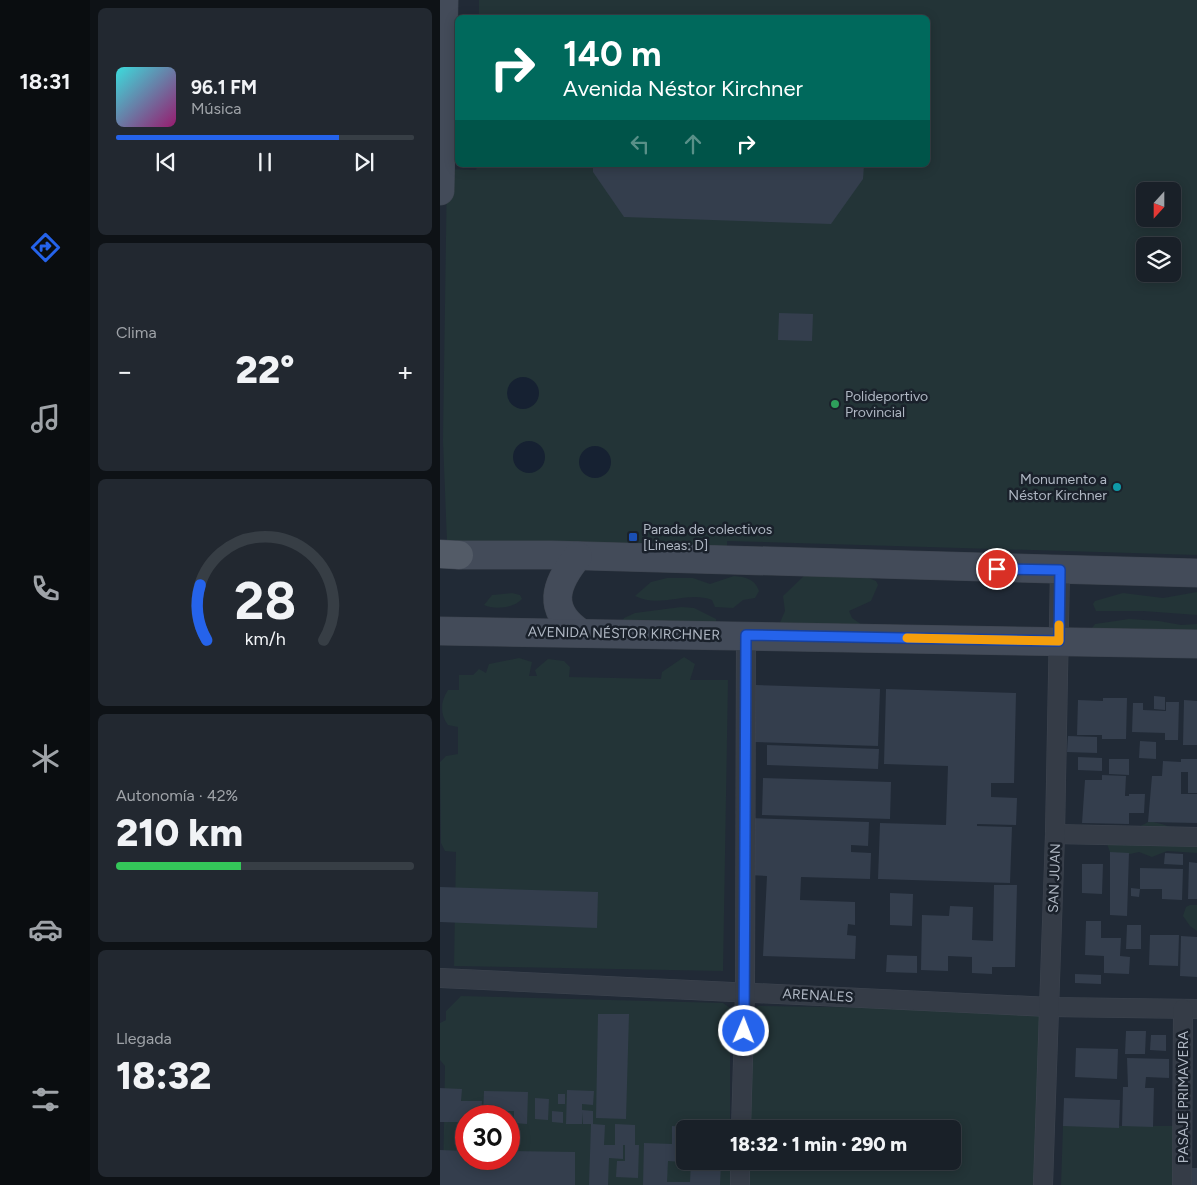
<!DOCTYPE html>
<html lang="es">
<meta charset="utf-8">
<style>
body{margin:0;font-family:Figtree,sans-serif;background:#222830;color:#f1f3f6;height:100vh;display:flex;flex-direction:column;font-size:19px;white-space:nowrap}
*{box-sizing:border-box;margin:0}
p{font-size:16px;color:#9fa3a8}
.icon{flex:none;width:28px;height:28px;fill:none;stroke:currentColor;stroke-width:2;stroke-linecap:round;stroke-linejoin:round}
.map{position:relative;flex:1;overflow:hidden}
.side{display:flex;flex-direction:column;gap:8px;padding:8px;background:#0e1216;width:350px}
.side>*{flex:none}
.guide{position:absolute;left:15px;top:15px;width:475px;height:152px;border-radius:8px;box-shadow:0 2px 12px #0003,0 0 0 1px #373e45;background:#00695c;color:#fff;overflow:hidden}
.needle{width:32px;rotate:201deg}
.controls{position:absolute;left:696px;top:182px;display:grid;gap:10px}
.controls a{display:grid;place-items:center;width:45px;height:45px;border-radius:8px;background:#192028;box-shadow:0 2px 12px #0003,0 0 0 1px #373e45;font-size:25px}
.speed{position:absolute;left:15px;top:1105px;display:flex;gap:10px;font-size:25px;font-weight:700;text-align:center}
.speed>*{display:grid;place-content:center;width:65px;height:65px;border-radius:50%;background:#192028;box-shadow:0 2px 12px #0003,0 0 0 1px #373e45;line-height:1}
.speed .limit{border:8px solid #d22;background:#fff;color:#111}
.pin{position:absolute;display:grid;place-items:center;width:42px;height:42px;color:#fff;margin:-21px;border:2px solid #fff;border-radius:50%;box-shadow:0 1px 5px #0007}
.me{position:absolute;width:55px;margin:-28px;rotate:1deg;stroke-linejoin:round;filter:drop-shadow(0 0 4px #0008)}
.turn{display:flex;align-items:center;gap:18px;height:105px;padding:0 25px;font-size:22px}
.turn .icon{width:65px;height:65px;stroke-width:2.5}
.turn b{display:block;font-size:35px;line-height:42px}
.lanes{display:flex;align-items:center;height:48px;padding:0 25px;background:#0003;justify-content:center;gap:25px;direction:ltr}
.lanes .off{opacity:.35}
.big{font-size:38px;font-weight:800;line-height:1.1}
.side .card{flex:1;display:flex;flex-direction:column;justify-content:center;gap:8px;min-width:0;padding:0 18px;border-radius:8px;background:#222830}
.side .dial{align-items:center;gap:0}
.dial svg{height:130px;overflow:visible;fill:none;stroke:#373e45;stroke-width:7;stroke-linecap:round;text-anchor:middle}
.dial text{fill:#f1f3f6;stroke:none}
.song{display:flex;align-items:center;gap:15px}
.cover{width:60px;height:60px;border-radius:8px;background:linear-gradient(135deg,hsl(180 70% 55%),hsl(320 70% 35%))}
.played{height:5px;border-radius:2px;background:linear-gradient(90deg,#2563eb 75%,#373e45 75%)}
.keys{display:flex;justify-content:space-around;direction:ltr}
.heat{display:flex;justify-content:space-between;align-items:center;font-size:28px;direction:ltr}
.charge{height:8px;border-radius:4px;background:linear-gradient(90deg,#34c759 42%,#373e45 0)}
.trip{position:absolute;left:236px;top:1120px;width:285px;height:50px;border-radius:8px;background:#192028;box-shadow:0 2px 12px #0003,0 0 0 1px #373e45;font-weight:800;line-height:50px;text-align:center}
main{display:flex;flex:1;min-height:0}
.dock{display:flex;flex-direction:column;width:90px;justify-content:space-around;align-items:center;background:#0a0d10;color:#9fa3a8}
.dock .icon{width:35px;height:35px}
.dock .selected{color:#2563eb}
.dock b{font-size:22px;color:#f1f3f6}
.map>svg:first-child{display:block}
.green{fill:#233437;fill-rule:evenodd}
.water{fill:#162132}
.building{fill:#343e4d}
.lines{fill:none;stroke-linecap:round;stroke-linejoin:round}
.minor-casing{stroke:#3e4550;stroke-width:20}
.secondary-casing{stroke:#3e4550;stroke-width:29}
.primary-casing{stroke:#3e4550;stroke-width:29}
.minor{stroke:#353c47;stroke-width:19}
.secondary{stroke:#434b59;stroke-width:28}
.primary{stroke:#535b67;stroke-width:28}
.route-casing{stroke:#184099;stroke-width:12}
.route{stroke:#2563eb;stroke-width:9}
.slow{stroke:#f59e0b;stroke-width:9}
.leisure-dot{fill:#2e9e5b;stroke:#1a212b;stroke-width:2}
.culture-dot{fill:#0f9aa8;stroke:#1a212b;stroke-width:2}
.transit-dot{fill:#1a4fb4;stroke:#1a212b;stroke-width:2}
.labels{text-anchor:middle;stroke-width:5;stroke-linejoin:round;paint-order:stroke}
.poi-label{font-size:14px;fill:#afb7c3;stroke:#1a212b;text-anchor:start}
.street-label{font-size:14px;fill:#afb7c3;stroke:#1a212b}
</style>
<main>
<nav class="dock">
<b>18:31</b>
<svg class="icon selected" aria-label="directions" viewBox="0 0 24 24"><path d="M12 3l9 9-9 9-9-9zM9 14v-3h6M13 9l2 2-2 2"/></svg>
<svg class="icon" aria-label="music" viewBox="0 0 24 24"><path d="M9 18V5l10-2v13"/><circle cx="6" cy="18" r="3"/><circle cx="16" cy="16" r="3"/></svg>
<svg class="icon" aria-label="phone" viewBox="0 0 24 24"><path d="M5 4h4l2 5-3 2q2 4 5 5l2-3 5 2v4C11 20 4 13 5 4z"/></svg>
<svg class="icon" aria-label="climate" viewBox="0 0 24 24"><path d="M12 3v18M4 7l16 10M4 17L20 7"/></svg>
<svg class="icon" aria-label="car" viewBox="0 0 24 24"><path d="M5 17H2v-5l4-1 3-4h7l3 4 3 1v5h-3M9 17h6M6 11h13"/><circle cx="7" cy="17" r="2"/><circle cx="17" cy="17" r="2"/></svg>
<svg class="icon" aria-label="filters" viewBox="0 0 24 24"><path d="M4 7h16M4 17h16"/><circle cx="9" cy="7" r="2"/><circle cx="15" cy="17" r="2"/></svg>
</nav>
<section class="side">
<div class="card">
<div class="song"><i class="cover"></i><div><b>96.1 FM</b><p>Música</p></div></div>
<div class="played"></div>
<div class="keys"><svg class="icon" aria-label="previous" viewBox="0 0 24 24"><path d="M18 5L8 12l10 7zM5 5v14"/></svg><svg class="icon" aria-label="pause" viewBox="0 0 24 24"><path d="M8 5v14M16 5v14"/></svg><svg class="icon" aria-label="next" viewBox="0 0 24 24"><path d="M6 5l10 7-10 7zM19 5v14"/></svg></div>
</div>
<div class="card"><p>Clima</p>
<div class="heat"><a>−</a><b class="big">22°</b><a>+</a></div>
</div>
<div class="card dial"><svg viewBox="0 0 100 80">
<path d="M14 69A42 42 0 1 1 86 69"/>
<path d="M14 69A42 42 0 0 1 10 35" stroke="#2563eb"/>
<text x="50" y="56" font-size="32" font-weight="700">28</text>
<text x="50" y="72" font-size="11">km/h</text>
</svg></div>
<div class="card"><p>Autonomía · 42%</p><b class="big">210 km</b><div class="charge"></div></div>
<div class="card"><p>Llegada</p><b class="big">18:32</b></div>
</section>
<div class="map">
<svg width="757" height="1185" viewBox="0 0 757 1185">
<rect width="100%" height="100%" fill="#212a36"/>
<!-- green -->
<g class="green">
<path d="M39 0H757V555L287 541V547L7 542 3 440 7 169 36 170 37 165H488V18H39ZM705 191H732V219H705ZM705 246H732V274H705Z"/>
<polygon points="416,573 436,581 438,585 431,601 409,611 412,618 425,627 339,625 345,611 343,596 365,575"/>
<path d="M294 576C306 577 315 579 319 591L315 598 303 600 293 608 275 607 272 600C247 590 221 609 195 596L211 582 227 578H253L270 584Z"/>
<polygon points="757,592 757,615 703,611 656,611 653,604 655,601 683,593 723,598"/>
<path d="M72 593 80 595 82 599C74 608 55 610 44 605L52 595Z"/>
<polygon points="241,607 254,608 276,619 276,623 182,622 184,618 195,613"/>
<polygon points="689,619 719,621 741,625 757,624 757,640 657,634 652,628 655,624"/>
<path d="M244 657 255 664 250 680H288L283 971 14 966 16 852 5 851 1 843 0 762 6 756 18 754V727L8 725C0 714 0 702 8 690H19V675H33L39 669 46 673 49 664 79 658 92 662 89 676H97L95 670 108 659 124 661 130 667 129 677 221 679 222 672Z"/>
<polygon points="710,821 725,825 757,840 757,853 727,851 712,857 699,852 681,856 670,852 667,844"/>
<polygon points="750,905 757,905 757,931 750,926 743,916 746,907"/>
<path d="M21 996 283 1003 290 1008V1129H245V1161H291V1185H3L5 1066 0 1060V1023L6 1020V1011ZM26 1116H69V1159H26Z"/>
<polygon points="318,1006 597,1010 604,1016 599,1185 306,1185 308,1161 512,1161 512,1129 309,1129 313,1010"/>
<polygon points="623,1126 738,1126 737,1185 621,1185"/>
</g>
<!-- water -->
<g class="water">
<circle cx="83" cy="393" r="16"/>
<circle cx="89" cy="457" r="16"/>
<circle cx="155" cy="462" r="16"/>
</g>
<!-- building -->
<g class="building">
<polygon points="153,165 424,165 423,179 391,224 184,217 153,172"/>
<polygon points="339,313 373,314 372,341 338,340"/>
<polygon points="316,685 440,689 438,746 314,742"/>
<polygon points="446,689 576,693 574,783 551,783 551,797 577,798 576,825 537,824 537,826 572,827 570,883 438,879 440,823 506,825 508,766 444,764"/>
<polygon points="714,696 725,697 725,710 714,709"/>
<polygon points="663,698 687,698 686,739 662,739 662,735 637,735 638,700 663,701"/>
<polygon points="744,700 757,701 757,745 743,745"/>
<polygon points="726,702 739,702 738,740 725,740 725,733 692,732 693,703 703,703 703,710 726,711"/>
<polygon points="628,736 657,737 657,753 627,752"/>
<polygon points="700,741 716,742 716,759 699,758"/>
<polygon points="327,745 439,749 438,769 327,765"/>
<polygon points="638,757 662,758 662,771 638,770"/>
<polygon points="669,759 689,759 689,775 669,774"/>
<polygon points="741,759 757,759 757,793 748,793 748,772 741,772 741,794 757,794 757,823 708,822 712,776 722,776 723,761 741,762"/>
<polygon points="662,775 686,776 685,796 689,796 689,794 705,794 704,813 689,813 689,824 642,823 645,780 662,780"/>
<polygon points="323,778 451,782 450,819 322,815"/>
<polygon points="309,818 429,822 428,846 411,845 411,852 431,853 430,879 361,877 360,900 415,902 415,925 408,924 407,935 416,936 415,959 323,956 327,876 308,875"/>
<polygon points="670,852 689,853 687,916 670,915"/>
<polygon points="725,853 743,854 743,865 724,864"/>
<polygon points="749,862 757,863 757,899 748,899"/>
<polygon points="642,864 663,864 662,894 642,893"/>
<polygon points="700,868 743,869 742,900 722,899 722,889 700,889"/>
<polygon points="554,885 577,885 575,967 552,967 552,974 532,973 532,957 508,956 508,971 481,970 482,915 509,916 510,906 533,907 532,940 553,941"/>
<polygon points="0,887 158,892 157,928 0,922"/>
<polygon points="691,888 700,889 699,897 691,896"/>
<polygon points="450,893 473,894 472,926 450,925"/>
<polygon points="646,921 661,921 661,938 681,938 680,956 690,957 689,974 664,973 664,956 645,955"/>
<polygon points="687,925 701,925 701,949 686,949"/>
<polygon points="710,935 739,935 738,966 709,965"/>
<polygon points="741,936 757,937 757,977 740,976"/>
<polygon points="447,955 477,956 477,973 446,972"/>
<polygon points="635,974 661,975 661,984 635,983"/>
<polygon points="158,1014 189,1014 186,1119 156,1118"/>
<polygon points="686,1031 706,1031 705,1054 685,1054"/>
<polygon points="711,1035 726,1035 726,1051 710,1050"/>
<polygon points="636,1048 678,1049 677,1079 635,1077"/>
<polygon points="687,1058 729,1059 729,1078 706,1077 705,1088 714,1088 713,1127 682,1126 683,1087 688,1087"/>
<polygon points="0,1088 22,1089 21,1101 42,1101 41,1116 26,1116 26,1122 0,1122"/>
<polygon points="127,1090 154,1091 153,1105 142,1104 142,1110 153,1111 153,1124 165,1125 164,1145 175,1145 175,1124 195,1125 195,1145 199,1145 198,1178 176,1177 177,1161 185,1161 185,1145 183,1145 183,1159 169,1158 168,1185 149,1185 151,1124 143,1124 142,1112 142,1124 126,1124"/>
<polygon points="44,1091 88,1092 87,1124 74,1123 74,1111 60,1111 60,1116 43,1116"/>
<rect x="118" y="1094" width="7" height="10"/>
<polygon points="95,1098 109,1099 108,1120 95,1119"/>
<polygon points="624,1098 680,1100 679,1128 623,1126"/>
<polygon points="112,1111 123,1112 123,1123 112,1122"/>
<polygon points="232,1126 268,1129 245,1129 243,1162 228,1161 227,1182 250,1182 251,1161 281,1162 280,1185 203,1185 204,1143 232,1144"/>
<polygon points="0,1150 26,1151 26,1159 69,1159 69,1151 135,1152 135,1185 0,1185"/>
<polygon points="752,1168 757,1168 757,1185 751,1185"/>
</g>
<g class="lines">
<!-- minor casing -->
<g class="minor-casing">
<g id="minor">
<polyline points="615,834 757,837"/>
<polyline points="0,978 610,1007 757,1009"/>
<polyline points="301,1129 305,992 306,635"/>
<polyline points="300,1185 300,1161"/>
<polyline points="603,1185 615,834 620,570"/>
<polyline points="742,1185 743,1009"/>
</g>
</g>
<!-- secondary casing -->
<g class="secondary-casing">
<g id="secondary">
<polyline points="0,191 4,0"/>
<polyline points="19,555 112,555 757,573"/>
<path d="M138 556C115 584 106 610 141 633"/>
<polyline points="0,631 757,644"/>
</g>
</g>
<!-- primary casing -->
<g class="primary-casing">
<polyline id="primary" points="0,554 19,555"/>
</g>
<!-- minor -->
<use href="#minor" class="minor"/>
<!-- secondary -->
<use href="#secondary" class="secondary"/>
<!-- primary -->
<use href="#primary" class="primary"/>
</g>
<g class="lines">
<!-- route casing -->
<g class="route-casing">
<polyline id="route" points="304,1031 306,635 619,641 620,570 557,569"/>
</g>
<!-- route -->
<use href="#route" class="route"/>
<!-- slow -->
<polyline class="slow" points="467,638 619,641 619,625"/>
</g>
<!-- markers -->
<circle class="leisure-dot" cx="395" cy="404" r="5"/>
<circle class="culture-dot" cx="677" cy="487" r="5"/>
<rect class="transit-dot" x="188" y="532" width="10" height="10" rx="2.5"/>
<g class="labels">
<!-- poi labels -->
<g class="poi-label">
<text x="405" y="401">Polideportivo<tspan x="405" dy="16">Provincial</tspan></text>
<text x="667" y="484" text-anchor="end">Monumento a<tspan x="667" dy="16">Néstor Kirchner</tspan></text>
<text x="203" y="534">Parada de colectivos<tspan x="203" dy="16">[Lineas: D]</tspan></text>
</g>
<!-- street labels -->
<g class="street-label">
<text transform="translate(184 633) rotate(1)" y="5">AVENIDA NÉSTOR KIRCHNER</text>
<text transform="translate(614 878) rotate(-88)" y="5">SAN JUAN</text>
<text transform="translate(378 995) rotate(3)" y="5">ARENALES</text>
<text transform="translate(743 1097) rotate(-90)" y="5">PASAJE PRIMAVERA</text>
</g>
</g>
</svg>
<div class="controls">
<a><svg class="needle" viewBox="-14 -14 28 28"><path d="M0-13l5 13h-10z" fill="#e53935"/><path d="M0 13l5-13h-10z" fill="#9fa3a8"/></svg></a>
<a><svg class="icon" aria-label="layers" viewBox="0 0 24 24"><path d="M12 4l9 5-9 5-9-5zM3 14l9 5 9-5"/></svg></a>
</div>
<div class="speed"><div class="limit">30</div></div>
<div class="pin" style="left:557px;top:569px;background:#d93025"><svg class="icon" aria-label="arrive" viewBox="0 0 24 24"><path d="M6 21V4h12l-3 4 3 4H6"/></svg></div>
<svg class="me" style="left:304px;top:1031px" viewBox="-20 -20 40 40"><circle r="17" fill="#2563eb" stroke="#fff" stroke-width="3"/><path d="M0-11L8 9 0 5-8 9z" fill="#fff"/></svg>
<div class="trip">18:32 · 1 min · 290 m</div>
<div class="guide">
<div class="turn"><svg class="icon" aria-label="right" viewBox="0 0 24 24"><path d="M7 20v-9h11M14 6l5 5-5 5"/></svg><div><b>140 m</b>Avenida Néstor Kirchner</div></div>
<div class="lanes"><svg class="icon off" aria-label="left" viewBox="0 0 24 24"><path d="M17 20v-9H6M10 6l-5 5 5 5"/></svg><svg class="icon off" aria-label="ahead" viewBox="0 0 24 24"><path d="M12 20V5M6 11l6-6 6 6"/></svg><svg class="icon" aria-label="right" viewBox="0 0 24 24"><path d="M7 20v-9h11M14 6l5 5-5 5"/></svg></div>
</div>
</div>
</main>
